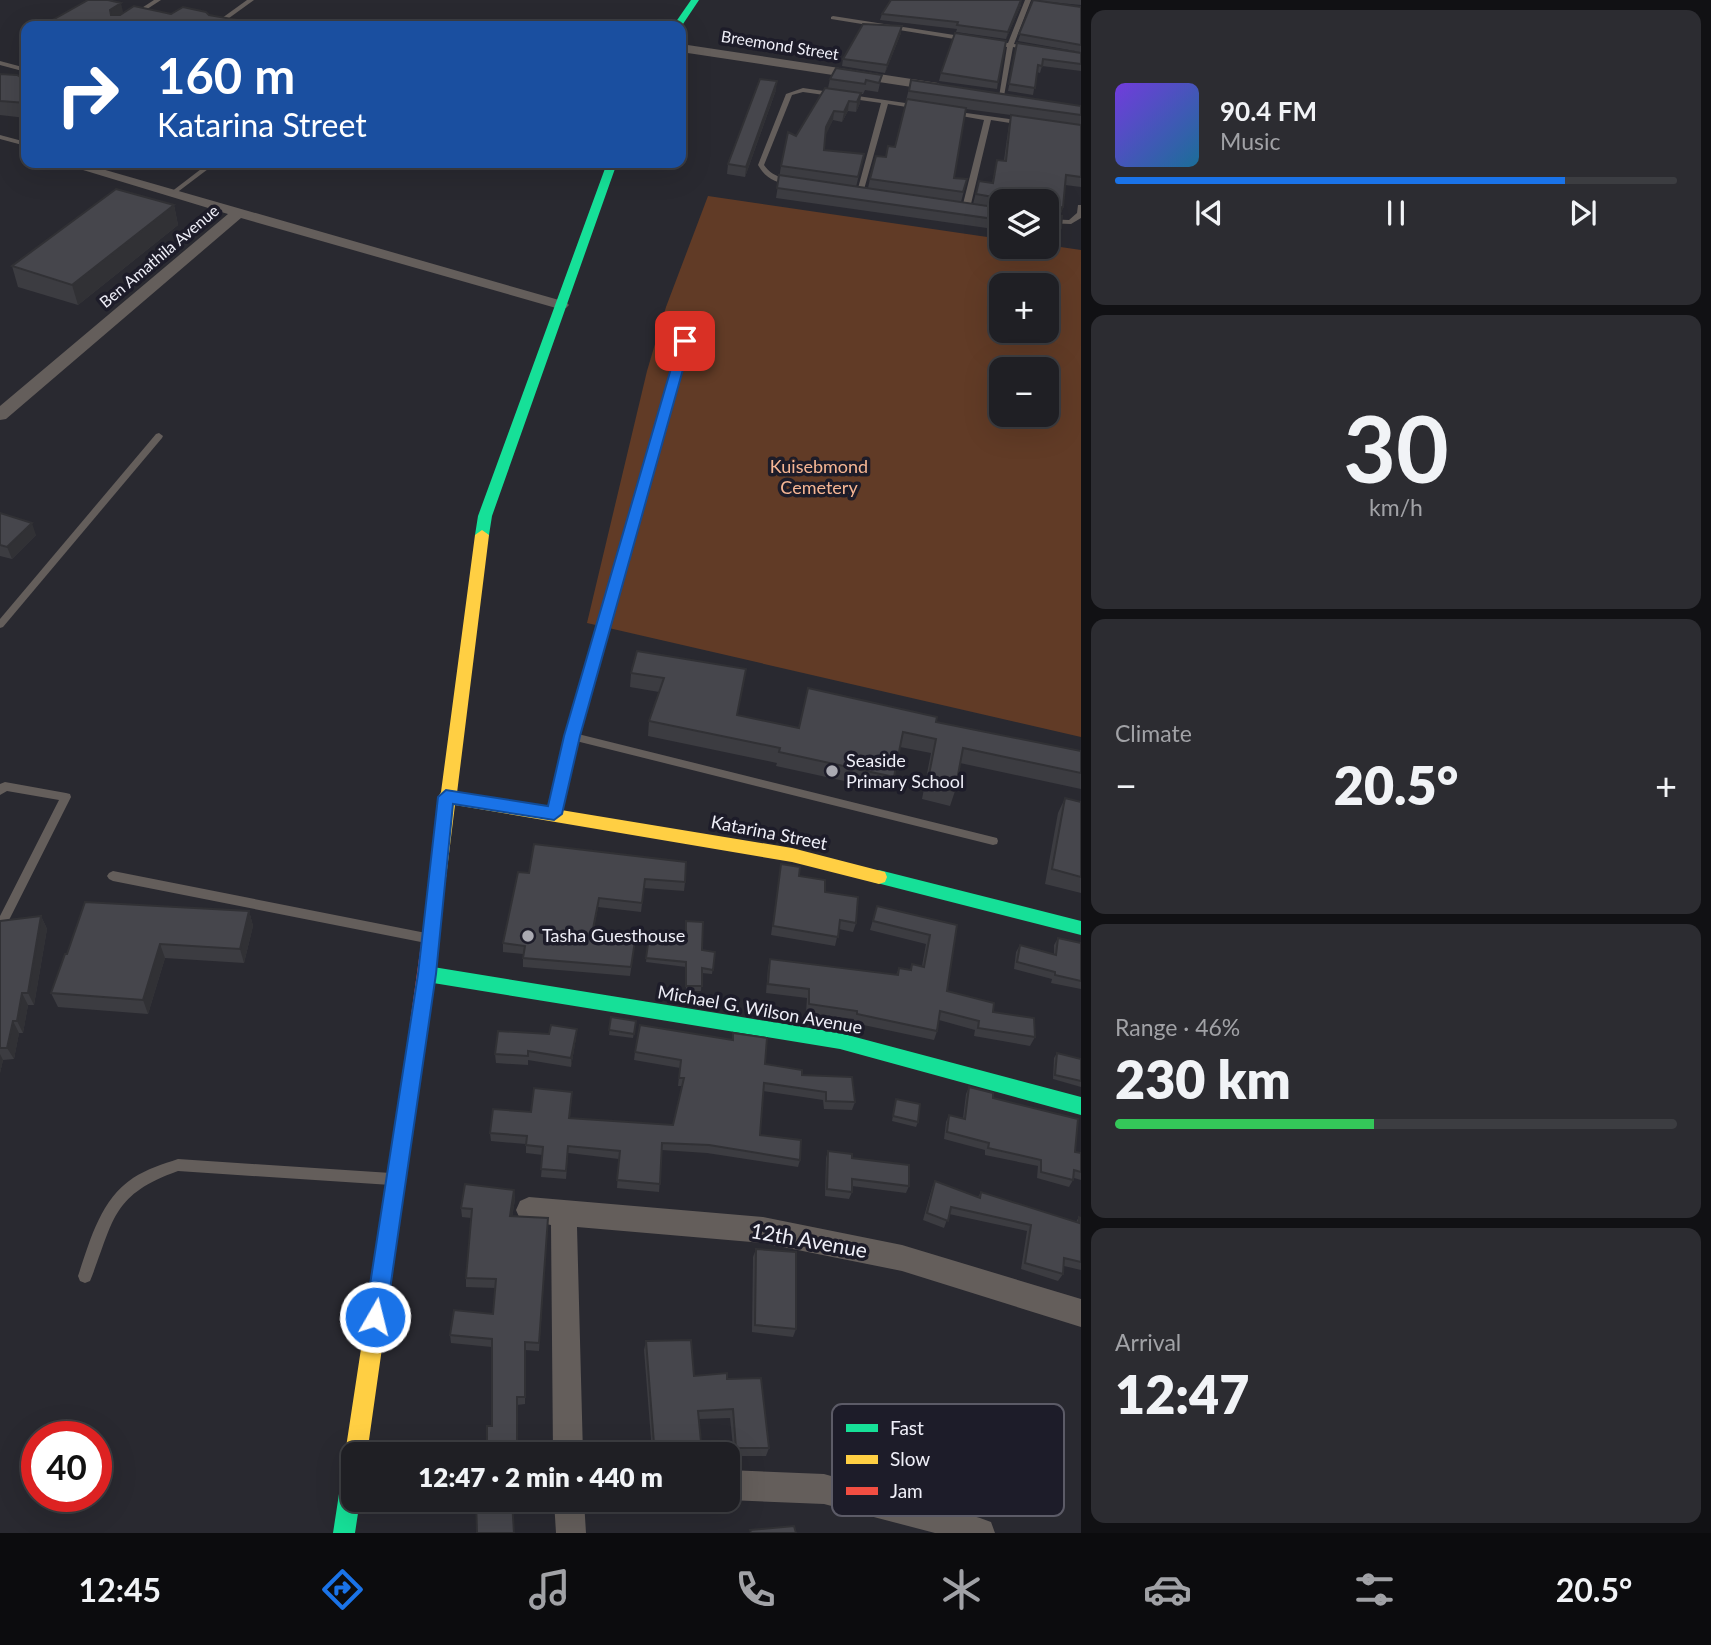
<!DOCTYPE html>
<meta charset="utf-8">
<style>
body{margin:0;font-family:Lato,sans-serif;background:#2c2c31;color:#f1f3f6;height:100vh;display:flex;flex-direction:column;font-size:26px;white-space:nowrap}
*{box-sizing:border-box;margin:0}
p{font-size:23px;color:#a1a2a6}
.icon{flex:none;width:38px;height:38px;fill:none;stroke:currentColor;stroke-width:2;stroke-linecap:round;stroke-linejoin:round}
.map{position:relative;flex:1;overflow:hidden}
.sheet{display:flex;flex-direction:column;gap:10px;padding:10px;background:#111114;width:630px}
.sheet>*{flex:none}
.hud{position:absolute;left:21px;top:21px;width:665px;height:147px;border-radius:14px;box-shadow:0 7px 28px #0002,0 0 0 2px #3c3d41;background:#1a4fa0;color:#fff;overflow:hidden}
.tools{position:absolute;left:989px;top:189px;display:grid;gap:14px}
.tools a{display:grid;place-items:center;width:70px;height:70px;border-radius:14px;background:#1f1f24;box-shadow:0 7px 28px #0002,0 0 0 2px #3c3d41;font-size:35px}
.speed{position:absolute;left:21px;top:1421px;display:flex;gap:14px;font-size:35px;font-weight:700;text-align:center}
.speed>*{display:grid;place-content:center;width:91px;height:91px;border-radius:50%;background:#1f1f24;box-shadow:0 7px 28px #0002,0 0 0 2px #3c3d41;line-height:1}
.speed .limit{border:10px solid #d22;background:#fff;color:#111}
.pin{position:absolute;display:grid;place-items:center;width:60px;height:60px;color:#fff;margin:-30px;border-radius:14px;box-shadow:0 4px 10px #0006}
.me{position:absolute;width:77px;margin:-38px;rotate:8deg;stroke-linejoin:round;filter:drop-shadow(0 0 5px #0008)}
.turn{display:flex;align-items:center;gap:24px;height:147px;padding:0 21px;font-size:32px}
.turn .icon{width:91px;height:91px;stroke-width:2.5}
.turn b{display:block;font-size:49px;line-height:60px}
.big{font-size:52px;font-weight:800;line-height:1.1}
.sheet .tile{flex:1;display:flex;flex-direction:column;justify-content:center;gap:10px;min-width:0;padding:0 24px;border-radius:14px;background:#2c2c31}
.sheet .dial{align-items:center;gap:0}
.dial b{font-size:91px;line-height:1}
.song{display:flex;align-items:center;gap:21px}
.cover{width:84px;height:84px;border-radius:10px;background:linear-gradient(135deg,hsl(260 70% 55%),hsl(200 70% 35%))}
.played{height:7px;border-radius:4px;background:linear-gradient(90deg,#1a73e8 80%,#3c3d41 80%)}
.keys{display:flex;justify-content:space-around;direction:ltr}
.heat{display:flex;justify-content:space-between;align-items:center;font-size:38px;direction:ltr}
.charge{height:10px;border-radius:5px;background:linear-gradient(90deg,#34c759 46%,#3c3d41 0)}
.trip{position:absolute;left:341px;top:1442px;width:399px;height:70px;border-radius:14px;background:#1f1f24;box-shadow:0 7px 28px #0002,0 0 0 2px #3c3d41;font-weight:800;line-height:70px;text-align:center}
.tab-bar{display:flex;height:112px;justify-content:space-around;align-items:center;background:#0c0c0e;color:#a1a2a6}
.tab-bar .icon{width:49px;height:49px}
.tab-bar .current{color:#1a73e8}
.tab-bar b{font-size:32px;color:#f1f3f6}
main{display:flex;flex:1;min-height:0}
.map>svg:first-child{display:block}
.green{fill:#613b26;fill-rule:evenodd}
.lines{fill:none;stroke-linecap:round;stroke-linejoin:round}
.lane{fill:#645e5b;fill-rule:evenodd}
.street{fill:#645e5b;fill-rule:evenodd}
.fast{fill:#16e098;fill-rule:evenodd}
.slow{fill:#ffcf43;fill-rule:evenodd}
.jam{fill:#f24e42;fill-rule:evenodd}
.wall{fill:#3c3c41;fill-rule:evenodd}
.shaded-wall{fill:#313135}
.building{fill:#46464c;stroke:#313135;stroke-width:2}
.route{fill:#1a73e8;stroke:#114b97;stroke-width:2}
.poi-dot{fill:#aaaab2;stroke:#1d1c29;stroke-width:2.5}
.labels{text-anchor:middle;stroke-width:7;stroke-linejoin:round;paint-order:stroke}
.far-street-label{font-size:16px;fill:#efeff8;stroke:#1d1c29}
.park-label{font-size:18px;fill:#f6b694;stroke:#1d1c29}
.poi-label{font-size:18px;fill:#efeff8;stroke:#1d1c29;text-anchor:start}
.street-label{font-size:18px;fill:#efeff8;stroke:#1d1c29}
.near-street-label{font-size:21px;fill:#efeff8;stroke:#1d1c29}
.key{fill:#1d1c29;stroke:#5c5b67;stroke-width:2}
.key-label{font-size:19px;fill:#efeff8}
</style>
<main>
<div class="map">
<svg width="1081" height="1533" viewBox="0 0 1081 1533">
<rect width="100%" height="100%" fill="#292930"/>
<!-- green -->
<path class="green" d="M708 196 1001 239V247L1047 245 1081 250V737L587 623 647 371 666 307ZM1001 285H1046V331H1001ZM1001 369H1046V415H1001Z"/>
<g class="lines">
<!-- lane -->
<g class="lane">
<polygon points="154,0 161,0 121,26 114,26"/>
<polygon points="247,0 254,0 218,26 211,26"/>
<polygon points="1025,0 1031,0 1014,44 1033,48 1030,50 1013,47 1004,96 999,97 1007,47 991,43 994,41 1008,43"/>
<polygon points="833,16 967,37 970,39 967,41 831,19 831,17"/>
<polygon points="0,61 26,68 26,72 0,65"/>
<path d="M803 88 919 105 922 107 919 109 888 104 863 193 857 192 881 103 803 92 792 95 764 165C773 178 784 177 796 183L792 185C776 183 766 179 758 165L786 94Z"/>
<polygon points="952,111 1023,121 1026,123 1023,125 991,120 970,208 966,210 962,208 984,120 950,114 949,113"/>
<polygon points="0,135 26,142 26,146 0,139"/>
<polygon points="209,163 216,163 175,194 171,194 171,192"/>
<polygon points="1078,205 1081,205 1081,218 1071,224 1046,223 1046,219 1069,220 1077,213"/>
<polygon points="682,339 688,339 689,341 578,734 993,837 997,838 998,841 997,844 993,845 576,741 559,814 558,817 550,817 549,814 567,736"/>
<polygon points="159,433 163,436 162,438 3,627 0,628 0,619 156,434"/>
<polygon points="5,782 66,793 70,794 71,797 4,930 0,932 0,916 59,800 7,791 0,795 0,784"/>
<polygon points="113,871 426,933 430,935 432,938 430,941 426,943 113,881 109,879 107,876 109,873"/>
<path d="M178 1159 391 1173 396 1175 397 1179 396 1183 391 1185 178 1171C110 1195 114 1222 90 1281L85 1283 80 1281 78 1276C90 1241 100 1200 133 1178 147 1169 163 1164 178 1159Z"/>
</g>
<!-- street -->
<g class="street">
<polygon points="681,44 938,83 944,87 938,91 681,52"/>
<polygon points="60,163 81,163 566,302 569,305 566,308 556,308 241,218 6,419 0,420 0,406 228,214"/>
<polygon points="529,1197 763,1217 902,1245 1081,1299 1081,1327 902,1271 763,1243 577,1227 583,1454 553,1454 551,1225 520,1219 516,1210 520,1201"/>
<polygon points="728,1470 824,1474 980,1518 991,1522 995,1533 935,1533 824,1504 728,1500"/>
<polygon points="554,1500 584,1500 586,1533 556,1533"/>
</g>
<!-- fast -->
<g class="fast">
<polygon points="691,0 699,0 681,27 673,26"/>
<polygon points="607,163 617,163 492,516 489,535 482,540 477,538 475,535 478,516"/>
<polygon points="879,870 1081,921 1081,935 873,882 871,877 873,872"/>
<polygon points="427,966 840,1033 1081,1097 1081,1115 840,1049 427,982 421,979 418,974 421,969"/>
<polygon points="354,1457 354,1500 360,1500 355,1533 333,1533 343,1468 346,1460"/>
</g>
<!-- slow -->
<g class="slow">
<polygon points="482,530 489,535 457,793 792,848 885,872 887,877 885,882 879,884 792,862 455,805 444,894 442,899 436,901 430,899 428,894 440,801 438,797 441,792 475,535"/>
<polygon points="412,1065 419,1067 421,1073 367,1454 354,1454 354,1464 348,1462 345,1454 403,1073 405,1067"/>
</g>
<!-- jam -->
<polygon class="jam" points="436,887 442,889 444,894 421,1073 419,1079 412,1081 405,1079 403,1073 428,894 430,889"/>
</g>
<!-- wall -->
<g class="wall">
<polygon points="1033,0 1081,0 1081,5 1049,2 1081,7 1081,71 1042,66 1040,73 1037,72 1033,95 1008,91 1017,43 1081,52 1018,41"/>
<polygon points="1021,5 1006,39 956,32 957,29 880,20 882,14"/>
<polygon points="901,33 885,73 842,66 843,59"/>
<polygon points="941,73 998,82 997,89 939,81"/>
<polygon points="0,74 26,80 26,118 0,115"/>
<path d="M882 75 878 92 865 90 863 94H861L860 103 856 112 848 111 842 122 833 120 825 135 824 150 864 154 856 187 868 188 870 179 886 157 895 147 911 80 1081 106V187L1065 185 1063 207 1060 216 1061 228 1058 238 1046 236V201H1001V230L776 198 781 166 796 136 828 88 830 79ZM966 109 1011 115 1009 124 1004 160H997L992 183 979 181 973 204 961 202 967 179 954 178Z"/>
<polygon points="776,90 745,177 727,174 728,164"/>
<polygon points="174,205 178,225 78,305 18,287 12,266"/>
<polygon points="0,513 36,535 12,559 0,556"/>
<polygon points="631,673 744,683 737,715 799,728 936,722 1081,751 1081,789 960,763 955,791 950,806 922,799 931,753 900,747 894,777 890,791 776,766 777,763 648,736 649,721 659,692 630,687"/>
<polygon points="1065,798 1081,802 1081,893 1045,884 1058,813"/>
<polygon points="534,844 685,882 684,891 644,888 641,912 598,907 593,934 635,941 630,976 523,967 523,954 503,952 503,943 529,873"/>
<polygon points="781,864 825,892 856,923 853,932 839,929 835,946 771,935"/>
<polygon points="877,906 957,925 947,991 993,1012 1035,1037 1030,1046 974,1036 975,1030 939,1020 937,1031 934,1040 854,1023 854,1019 806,1013 807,998 766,993 768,968 770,959 896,975 899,968 910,970 912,964 922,966 926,944 870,930"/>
<polygon points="249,911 253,926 244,963 165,958 148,1014 58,1007 51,993 67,954"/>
<polygon points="41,916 47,929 34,1005 28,1005 23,1033 19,1033 14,1059 3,1060 0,1073 0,921"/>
<polygon points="686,921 702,950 715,952 712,974 702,973 701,991 686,991 686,967 646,962 649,937 686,942"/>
<polygon points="1058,938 1081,943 1081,989 1051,983 1052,979 1014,969 1016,952 1020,945 1054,955 1054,945"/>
<polygon points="611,1017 636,1021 633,1038 609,1035"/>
<polygon points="577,1029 576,1038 571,1067 528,1060 528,1065 496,1063 495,1054 549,1034"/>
<polygon points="733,1033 765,1064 802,1075 855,1102 852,1110 824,1109 823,1100 763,1091 760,1135 800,1160 798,1167 707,1153 662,1150 659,1192 617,1188 619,1159 568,1153 566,1179 541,1177 543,1155 526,1153 526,1144 491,1141 490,1133 572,1092 570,1118 673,1125 682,1086 678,1086 680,1068 634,1060 635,1052 732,1040"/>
<polygon points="1057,1053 1081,1059 1081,1087 1053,1079 1054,1058"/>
<polygon points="969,1087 993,1098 1075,1152 1081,1153 1081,1180 1074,1178 1073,1180 1069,1187 1037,1178 1038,1166 985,1155 985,1150 944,1139 946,1122 949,1115 963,1118 966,1094"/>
<polygon points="896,1099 918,1122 916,1127 892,1121"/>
<polygon points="828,1151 852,1158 909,1186 906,1193 852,1186 852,1192 849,1199 825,1196 826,1158"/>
<polygon points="935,1181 978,1197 981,1192 1076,1222 1079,1217 1081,1218 1081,1270 1064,1266 1063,1274 1058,1281 1021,1269 1027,1231 949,1214 944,1228 923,1220 932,1188"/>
<polygon points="514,1190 515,1199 512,1217 548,1218 539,1351 525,1350 525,1404 517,1405 492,1426 492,1347 451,1343 450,1335 493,1314 496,1288 466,1287 466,1278 471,1218 462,1217 461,1208"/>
<polygon points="756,1249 796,1329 793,1337 752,1332 753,1257"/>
<polygon points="646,1341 694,1376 727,1379 769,1448 766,1456 734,1456 730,1418 699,1419 701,1442 699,1450 652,1452 644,1350"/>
</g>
<!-- shaded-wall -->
<g class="shaded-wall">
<polygon points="1022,0 1021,5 1006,39 1008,32"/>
<polygon points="121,3 124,16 113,24 110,10"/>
<polygon points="902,26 901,33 885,73 887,65"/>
<polygon points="777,81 776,90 745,177 746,167"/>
<polygon points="861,93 860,103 856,112 857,102"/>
<polygon points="849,101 848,111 842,122 844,112"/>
<polygon points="834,111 833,120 825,137 826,127"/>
<polygon points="174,205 178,225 78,305 72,285"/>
<polygon points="1063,207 1060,217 1046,219 1046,209"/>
<polygon points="32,523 36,535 12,559 7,547"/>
<polygon points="599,898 598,907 591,942 592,934"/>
<polygon points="249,911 253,926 244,963 240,949"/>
<polygon points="41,916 47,929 34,1005 28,993"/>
<polygon points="160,944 165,958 148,1014 143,1000"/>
<polygon points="22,993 28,1005 23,1033 17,1021"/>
<polygon points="13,1021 19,1033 14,1059 7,1048"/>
<polygon points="577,1029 576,1038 571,1067 571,1058"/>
<polygon points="0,1054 3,1060 0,1073"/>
<polygon points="514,1190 515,1199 511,1226 510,1216"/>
<polygon points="548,1218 548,1227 539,1351 539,1343"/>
</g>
<!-- building -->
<g class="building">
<polygon points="88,0 108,0 121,3 110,10 111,15 120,15 134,6 171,14 183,7 206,12 209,15 272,26 42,26"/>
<polygon points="891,0 1021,0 1008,32 957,25 958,22 882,14"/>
<polygon points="1033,0 1081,7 1081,45 1019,34"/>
<polygon points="863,24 902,26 887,65 843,59"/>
<polygon points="955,33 1006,41 998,82 941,73"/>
<polygon points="1017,43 1081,53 1081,64 1043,59 1042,66 1038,65 1035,88 1009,84"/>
<polygon points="836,68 882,75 879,83 866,80 865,84 830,79"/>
<polygon points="0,74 17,75 26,80 26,103 0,101"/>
<polygon points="760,79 777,81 746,167 728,164"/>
<polygon points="911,80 1081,106 1081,115 909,91"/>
<polygon points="825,88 861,93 857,102 849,101 844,112 834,111 826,127 824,150 864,154 858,177 781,166 788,132 796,136"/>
<polygon points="907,99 966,108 954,178 967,179 963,192 870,179 876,156 886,157 888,146 895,147"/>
<polygon points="1011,115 1081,125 1081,177 1066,175 1063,207 1046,209 1046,201 1005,201 1004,199 976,194 979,181 993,183 997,160 1006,161"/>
<polygon points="779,175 1001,208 1001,220 777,188"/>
<polygon points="116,189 174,205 72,285 12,266"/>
<polygon points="1046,212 1047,215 1062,216 1061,228 1046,226"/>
<polygon points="0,513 32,523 7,547 0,545"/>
<polygon points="637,651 746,669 737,715 799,728 808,688 937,717 936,722 1081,751 1081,773 963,748 955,791 927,785 936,739 903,732 894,777 779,752 780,748 649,721 664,678 631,673"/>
<polygon points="1065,798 1081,802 1081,877 1052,869"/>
<polygon points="534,844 686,862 685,882 645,879 642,903 599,898 592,934 635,941 631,967 523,958 525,946 503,943 518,872 529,873"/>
<polygon points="781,864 800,867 799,876 825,880 825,892 858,897 856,923 840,920 838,937 773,926"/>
<polygon points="85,902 249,911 240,949 160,944 143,1000 51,993 65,954 67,954"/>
<polygon points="877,906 957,925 947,991 994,1003 993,1012 1034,1018 1035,1037 978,1028 979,1021 940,1011 937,1031 857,1014 857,1011 809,1004 809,989 768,984 770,959 898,975 899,968 911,970 912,964 924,967 930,935 873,921"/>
<polygon points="41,916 28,993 22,993 17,1021 13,1021 7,1048 0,1048 0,921"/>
<polygon points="686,921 703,922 702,950 715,952 713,970 702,968 702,986 686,986 686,962 646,958 649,937 686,942"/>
<polygon points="1058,938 1081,943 1081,981 1055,975 1055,972 1017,962 1020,945 1056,955"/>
<polygon points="611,1017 636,1021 634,1034 609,1030"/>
<polygon points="551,1025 577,1029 571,1058 528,1051 528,1056 495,1054 498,1031 549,1034"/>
<polygon points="640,1025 733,1040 733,1033 767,1038 765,1064 802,1070 802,1075 852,1077 855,1102 826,1101 826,1092 764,1083 760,1135 801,1140 800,1160 709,1145 662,1143 660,1184 617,1180 620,1151 568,1146 566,1171 541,1169 543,1147 526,1145 527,1136 490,1133 493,1109 531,1112 534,1088 572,1092 569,1118 673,1125 684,1078 679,1078 681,1060 635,1052"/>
<polygon points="1057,1053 1081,1059 1081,1081 1055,1075"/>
<polygon points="969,1087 993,1093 993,1098 1078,1119 1075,1152 1081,1153 1081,1172 1074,1170 1073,1180 1041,1172 1041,1160 988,1148 989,1143 947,1132 949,1115 965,1119"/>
<polygon points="896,1099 920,1104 918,1122 893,1116"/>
<polygon points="828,1151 852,1154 852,1158 909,1165 909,1186 852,1179 852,1192 827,1189"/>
<polygon points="935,1181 980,1198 981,1192 1079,1223 1079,1217 1081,1218 1081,1262 1064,1258 1063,1274 1025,1263 1031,1225 951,1207 948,1221 927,1213"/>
<polygon points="465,1184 514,1190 510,1216 548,1218 539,1343 525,1342 525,1397 517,1397 517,1454 487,1454 487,1426 492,1426 492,1339 450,1335 454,1310 493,1314 496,1279 466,1278 472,1209 461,1208"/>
<polygon points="756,1249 796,1252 796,1329 755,1325"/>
<polygon points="691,1340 694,1376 727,1373 727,1379 761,1378 769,1448 736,1448 733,1409 698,1411 701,1442 654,1444 646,1341"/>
<polygon points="484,1500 512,1500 514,1533 477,1533 476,1501"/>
<polygon points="794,1526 796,1533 751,1533 750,1530"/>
</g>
<!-- route -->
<polygon class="route" points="685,338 691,341 580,736 562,814 554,820 453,804 436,974 386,1317 383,1324 375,1327 368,1324 365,1317 418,974 438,797 446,790 548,806 564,736 679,341"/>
<!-- markers -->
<g class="poi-dot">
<circle cx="832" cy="771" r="7"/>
<circle cx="528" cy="936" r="7"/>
</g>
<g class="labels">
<!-- far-street labels -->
<g class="far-street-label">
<text transform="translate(780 45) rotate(9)" y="6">Breemond Street</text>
<text transform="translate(159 256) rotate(-40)" y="6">Ben Amathila Avenue</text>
</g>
<!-- park labels -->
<g class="park-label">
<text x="819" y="473">Kuisebmond<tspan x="819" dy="21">Cemetery</tspan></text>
</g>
<!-- poi labels -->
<g class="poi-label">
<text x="846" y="767">Seaside<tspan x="846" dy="21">Primary School</tspan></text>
<text x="542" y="942">Tasha Guesthouse</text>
</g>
<!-- street labels -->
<g class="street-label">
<text transform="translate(769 833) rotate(11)" y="6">Katarina Street</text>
<text transform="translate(760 1010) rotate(10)" y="6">Michael G. Wilson Avenue</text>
</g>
<!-- near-street labels -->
<g class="near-street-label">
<text transform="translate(809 1241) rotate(10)" y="7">12th Avenue</text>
</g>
</g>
<!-- legend -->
<rect x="832" y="1404" width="232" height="112" rx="10" class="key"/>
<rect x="846" y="1424" width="32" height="8" fill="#16e098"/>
<rect x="846" y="1455" width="32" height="9" fill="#ffcf43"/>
<rect x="846" y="1487" width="32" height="8" fill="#f24e42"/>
<g class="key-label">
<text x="890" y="1435">Fast</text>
<text x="890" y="1466">Slow</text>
<text x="890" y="1498">Jam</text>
</g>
</svg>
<div class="tools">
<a><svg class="icon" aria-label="layers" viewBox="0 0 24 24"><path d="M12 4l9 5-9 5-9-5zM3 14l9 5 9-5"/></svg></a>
<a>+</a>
<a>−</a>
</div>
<div class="speed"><div class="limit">40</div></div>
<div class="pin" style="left:685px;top:341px;background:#d93025"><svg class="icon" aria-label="arrive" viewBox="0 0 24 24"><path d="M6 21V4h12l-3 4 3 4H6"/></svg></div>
<svg class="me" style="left:375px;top:1317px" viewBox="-20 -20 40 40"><circle r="17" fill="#1a73e8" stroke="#fff" stroke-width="3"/><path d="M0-11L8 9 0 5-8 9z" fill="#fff"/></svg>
<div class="trip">12:47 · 2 min · 440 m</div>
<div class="hud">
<div class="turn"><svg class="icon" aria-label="right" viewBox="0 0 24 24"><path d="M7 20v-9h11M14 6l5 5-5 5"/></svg><div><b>160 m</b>Katarina Street</div></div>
</div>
</div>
<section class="sheet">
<div class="tile">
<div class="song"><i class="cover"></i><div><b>90.4 FM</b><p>Music</p></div></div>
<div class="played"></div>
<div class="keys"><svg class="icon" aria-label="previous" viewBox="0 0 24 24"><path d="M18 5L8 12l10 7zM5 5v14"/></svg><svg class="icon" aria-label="pause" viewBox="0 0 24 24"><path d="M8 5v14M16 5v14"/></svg><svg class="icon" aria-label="next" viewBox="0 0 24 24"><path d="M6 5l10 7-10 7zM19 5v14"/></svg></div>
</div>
<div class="tile dial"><b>30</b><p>km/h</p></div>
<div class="tile"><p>Climate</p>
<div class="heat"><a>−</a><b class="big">20.5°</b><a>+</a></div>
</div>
<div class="tile"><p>Range · 46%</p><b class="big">230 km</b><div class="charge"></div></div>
<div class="tile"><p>Arrival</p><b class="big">12:47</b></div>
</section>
</main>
<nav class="tab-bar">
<b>12:45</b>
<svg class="icon current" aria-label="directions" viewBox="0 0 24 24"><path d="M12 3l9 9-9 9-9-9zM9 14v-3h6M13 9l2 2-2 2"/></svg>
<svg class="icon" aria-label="music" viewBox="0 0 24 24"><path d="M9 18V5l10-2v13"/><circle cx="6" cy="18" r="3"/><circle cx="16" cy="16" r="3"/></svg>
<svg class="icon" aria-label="phone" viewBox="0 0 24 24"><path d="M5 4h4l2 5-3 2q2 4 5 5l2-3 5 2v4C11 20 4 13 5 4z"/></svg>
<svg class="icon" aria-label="climate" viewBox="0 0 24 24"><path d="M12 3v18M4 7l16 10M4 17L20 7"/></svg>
<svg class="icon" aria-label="car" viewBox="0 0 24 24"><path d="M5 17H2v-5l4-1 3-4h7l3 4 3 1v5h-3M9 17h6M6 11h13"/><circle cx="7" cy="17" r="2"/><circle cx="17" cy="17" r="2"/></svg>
<svg class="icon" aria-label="filters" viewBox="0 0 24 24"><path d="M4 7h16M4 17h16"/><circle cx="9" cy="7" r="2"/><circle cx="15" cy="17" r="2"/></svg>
<b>20.5°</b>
</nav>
